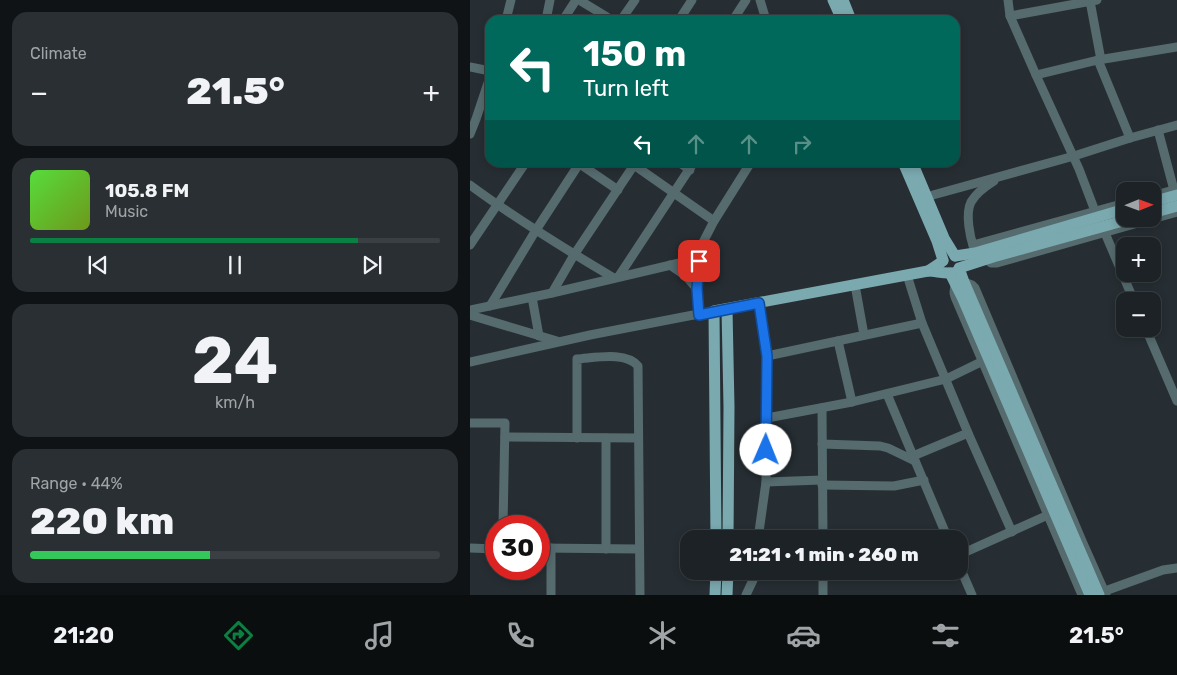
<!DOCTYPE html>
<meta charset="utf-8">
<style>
body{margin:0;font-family:Rubik,sans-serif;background:#292f32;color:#f1f3f6;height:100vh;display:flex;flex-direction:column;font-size:19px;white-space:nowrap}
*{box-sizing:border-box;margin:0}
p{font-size:16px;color:#a0a4a7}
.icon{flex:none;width:28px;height:28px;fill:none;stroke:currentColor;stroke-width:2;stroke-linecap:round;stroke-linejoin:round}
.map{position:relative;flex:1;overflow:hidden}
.details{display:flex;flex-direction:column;gap:12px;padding:12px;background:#0f1315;width:470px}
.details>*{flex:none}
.top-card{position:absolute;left:15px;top:15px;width:475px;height:152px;border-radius:15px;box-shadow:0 2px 8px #0003,0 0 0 1px #3a3f43;background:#00695c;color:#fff;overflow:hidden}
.needle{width:32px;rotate:89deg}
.controls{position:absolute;left:646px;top:182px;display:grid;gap:10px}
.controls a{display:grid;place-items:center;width:45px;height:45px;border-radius:10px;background:#1c2226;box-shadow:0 2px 8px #0003,0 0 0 1px #3a3f43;font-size:25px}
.speed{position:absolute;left:15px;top:515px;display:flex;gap:10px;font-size:25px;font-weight:700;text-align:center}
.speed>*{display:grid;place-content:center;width:65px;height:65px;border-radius:50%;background:#1c2226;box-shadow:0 2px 8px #0003,0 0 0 1px #3a3f43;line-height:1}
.speed .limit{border:8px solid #d22;background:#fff;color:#111}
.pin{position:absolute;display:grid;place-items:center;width:42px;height:42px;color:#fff;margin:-21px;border-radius:10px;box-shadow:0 2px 8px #0006}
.me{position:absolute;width:55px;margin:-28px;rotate:1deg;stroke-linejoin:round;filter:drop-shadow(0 0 4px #0008)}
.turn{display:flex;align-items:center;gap:18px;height:105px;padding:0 15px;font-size:22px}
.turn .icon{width:65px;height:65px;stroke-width:2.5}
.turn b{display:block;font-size:35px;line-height:42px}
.lanes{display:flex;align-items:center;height:48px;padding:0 15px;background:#0003;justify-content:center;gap:25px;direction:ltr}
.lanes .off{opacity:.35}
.big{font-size:38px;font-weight:800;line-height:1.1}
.details .widget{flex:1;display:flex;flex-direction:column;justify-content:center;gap:8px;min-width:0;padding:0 18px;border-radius:15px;background:#292f32}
.details .dial{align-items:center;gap:0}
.dial b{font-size:65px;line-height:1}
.song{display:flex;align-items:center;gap:15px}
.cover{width:60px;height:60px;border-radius:8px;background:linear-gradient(135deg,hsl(110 70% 55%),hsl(80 70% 35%))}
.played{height:5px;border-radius:2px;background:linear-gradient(90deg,#0b8043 80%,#3a3f43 80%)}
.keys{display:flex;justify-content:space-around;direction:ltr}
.heat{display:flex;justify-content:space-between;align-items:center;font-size:28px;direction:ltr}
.charge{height:8px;border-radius:4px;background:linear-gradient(90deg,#34c759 44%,#3a3f43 0)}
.trip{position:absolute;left:210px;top:530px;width:288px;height:50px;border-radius:15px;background:#1c2226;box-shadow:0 2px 8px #0003,0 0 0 1px #3a3f43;font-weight:800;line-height:50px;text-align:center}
.tab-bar{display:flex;height:80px;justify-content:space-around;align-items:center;background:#0b0e0f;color:#a0a4a7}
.tab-bar .icon{width:35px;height:35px}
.tab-bar .selected{color:#0b8043}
.tab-bar b{font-size:22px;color:#f1f3f6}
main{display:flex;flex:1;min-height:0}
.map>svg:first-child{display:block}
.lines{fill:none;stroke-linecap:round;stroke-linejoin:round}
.minor{stroke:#556b6e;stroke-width:9}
.major{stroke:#7aa9af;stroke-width:11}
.route-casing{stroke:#114b97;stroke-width:12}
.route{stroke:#1a73e8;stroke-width:9}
</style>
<main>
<section class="details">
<div class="widget"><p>Climate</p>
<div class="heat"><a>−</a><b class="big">21.5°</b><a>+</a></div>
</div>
<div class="widget">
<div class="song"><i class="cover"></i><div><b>105.8 FM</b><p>Music</p></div></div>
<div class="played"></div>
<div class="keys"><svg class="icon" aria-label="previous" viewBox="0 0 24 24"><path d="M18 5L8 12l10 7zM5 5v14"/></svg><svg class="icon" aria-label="pause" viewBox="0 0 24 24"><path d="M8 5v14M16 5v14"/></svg><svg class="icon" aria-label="next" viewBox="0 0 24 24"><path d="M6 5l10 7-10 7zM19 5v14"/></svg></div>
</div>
<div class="widget dial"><b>24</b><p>km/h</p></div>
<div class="widget"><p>Range · 44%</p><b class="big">220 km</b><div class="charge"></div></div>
</section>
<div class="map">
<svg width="707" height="595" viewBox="0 0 707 595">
<rect width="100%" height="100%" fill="#262e33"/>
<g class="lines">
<!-- minor -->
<g class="minor">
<polyline points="109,0 142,20"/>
<polyline points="290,0 296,20"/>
<polyline points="538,0 540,16"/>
<polyline points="620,1 631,60"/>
<polyline points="36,20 41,0"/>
<polyline points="76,20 80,0"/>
<polyline points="93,20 106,0"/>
<polyline points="151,20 165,0"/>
<polyline points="209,20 222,0"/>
<polyline points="263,20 276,0"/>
<polyline points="628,60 660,138"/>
<polyline points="0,67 20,71"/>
<polyline points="566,75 628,60 707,47"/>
<polyline points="688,130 704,190"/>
<polyline points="0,134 6,119 20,77"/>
<polyline points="107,162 148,190"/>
<polyline points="209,162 220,170"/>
<polyline points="164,165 244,221"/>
<path d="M0 185C46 219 95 249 144 278"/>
<polyline points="463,195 604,156 660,138 707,125"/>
<polyline points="682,196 707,189"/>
<polyline points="625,211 609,169 566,75 540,16 627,0"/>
<polyline points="682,219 707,212"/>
<polyline points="635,233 664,301"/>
<polyline points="0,245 56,162"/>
<polyline points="503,245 655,203"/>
<path d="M504 249C500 237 495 214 501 202 506 193 516 186 524 181"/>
<polyline points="516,259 521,263 527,263 682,219"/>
<polyline points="200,265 216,276 227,289"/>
<polyline points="437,275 452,323 498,433 542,532"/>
<polyline points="149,276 224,162"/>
<polyline points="494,282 502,285 505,288 612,541 636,595"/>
<polyline points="485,284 484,293 485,297 612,595"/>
<polyline points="385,285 394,335"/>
<polyline points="82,293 104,255 166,162"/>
<polyline points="62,297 69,336"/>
<polyline points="20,306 66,230 109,164"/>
<polyline points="0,310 82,293 218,261 227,254 244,221 281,162"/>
<polyline points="0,315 87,341"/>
<polyline points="229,315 227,289 231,248"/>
<polyline points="676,329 707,401"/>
<polyline points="368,341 382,402"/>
<polyline points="297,356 452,323"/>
<polyline points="0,362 120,335 244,311"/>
<polyline points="417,394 478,539"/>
<polyline points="352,408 353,539"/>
<polyline points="297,418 382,402 476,379 513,361"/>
<polyline points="0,423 35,423 33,526"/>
<polyline points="35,437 168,438"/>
<path d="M107 438V359C124 358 156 351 168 366L170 595"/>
<polyline points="352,444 410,446 418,448 445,461"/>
<polyline points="443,456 498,433"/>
<polyline points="296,482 352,480"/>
<polyline points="352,485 424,486 454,480"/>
<polyline points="288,539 296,482 297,356 289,303"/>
<polyline points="0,548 26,549"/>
<polyline points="69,548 169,549"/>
<polyline points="136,549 136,438"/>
<polyline points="489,555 578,515"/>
<polyline points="489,565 502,595"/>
<polyline points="635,591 693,570 707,568"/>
<polyline points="81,595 81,548"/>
<polyline points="276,595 283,580 284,571"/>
<polyline points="353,595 353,571"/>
</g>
<!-- major -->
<g class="major">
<polyline points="363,0 372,20"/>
<polyline points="373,0 381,20"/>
<polyline points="433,162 467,241 473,260"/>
<polyline points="442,162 474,238 485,256"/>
<polyline points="682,202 707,195"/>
<polyline points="682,213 707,206"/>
<polyline points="485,256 505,253 655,209"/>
<path d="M473 261 458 271C466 271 479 275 486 272"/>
<polyline points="480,273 493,299 620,595"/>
<polyline points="257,309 259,407 258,539"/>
<polyline points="246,539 244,311 458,271"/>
<polyline points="245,595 246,571"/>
<polyline points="257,595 258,571"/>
<polyline points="629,595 494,282 489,268 523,257 660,219"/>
</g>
</g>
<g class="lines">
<!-- route casing -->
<g class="route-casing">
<polyline id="route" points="229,261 227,289 229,315 289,303 297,356 296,450"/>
</g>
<!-- route -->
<use href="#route" class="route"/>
</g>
</svg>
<div class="controls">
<a><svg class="needle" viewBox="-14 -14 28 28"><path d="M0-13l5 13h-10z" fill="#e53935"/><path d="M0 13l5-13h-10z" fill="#a0a4a7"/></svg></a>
<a>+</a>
<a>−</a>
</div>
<div class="speed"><div class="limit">30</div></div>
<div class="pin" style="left:229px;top:261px;background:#d93025"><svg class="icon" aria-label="arrive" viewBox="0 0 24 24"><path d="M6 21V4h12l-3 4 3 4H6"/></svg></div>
<svg class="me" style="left:296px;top:450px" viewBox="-20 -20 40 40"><circle r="19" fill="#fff"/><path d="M0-13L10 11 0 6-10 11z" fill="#1a73e8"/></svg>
<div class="trip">21:21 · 1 min · 260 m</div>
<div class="top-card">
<div class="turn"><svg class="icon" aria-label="left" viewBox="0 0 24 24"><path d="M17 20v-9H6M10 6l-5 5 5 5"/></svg><div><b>150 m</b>Turn left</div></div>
<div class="lanes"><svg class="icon" aria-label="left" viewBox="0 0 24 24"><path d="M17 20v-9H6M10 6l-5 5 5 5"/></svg><svg class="icon off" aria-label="ahead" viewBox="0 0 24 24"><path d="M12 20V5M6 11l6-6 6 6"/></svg><svg class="icon off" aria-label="ahead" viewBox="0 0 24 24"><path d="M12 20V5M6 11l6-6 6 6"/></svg><svg class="icon off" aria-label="right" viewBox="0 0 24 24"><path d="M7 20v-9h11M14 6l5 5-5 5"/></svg></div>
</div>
</div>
</main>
<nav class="tab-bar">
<b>21:20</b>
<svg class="icon selected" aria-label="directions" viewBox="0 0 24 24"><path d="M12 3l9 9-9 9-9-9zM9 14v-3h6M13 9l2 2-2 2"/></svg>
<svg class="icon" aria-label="music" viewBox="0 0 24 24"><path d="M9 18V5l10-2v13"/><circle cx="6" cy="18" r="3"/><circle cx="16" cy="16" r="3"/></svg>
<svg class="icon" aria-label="phone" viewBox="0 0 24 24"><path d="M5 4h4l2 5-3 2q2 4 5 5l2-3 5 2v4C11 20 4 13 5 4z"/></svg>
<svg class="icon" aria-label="climate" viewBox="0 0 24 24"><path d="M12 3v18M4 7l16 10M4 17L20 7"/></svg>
<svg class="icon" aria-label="car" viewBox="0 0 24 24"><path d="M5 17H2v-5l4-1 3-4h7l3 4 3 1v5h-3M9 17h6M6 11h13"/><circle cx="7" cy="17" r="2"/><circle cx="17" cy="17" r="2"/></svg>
<svg class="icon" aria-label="filters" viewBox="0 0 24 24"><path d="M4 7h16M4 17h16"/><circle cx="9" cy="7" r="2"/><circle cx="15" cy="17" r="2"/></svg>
<b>21.5°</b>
</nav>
